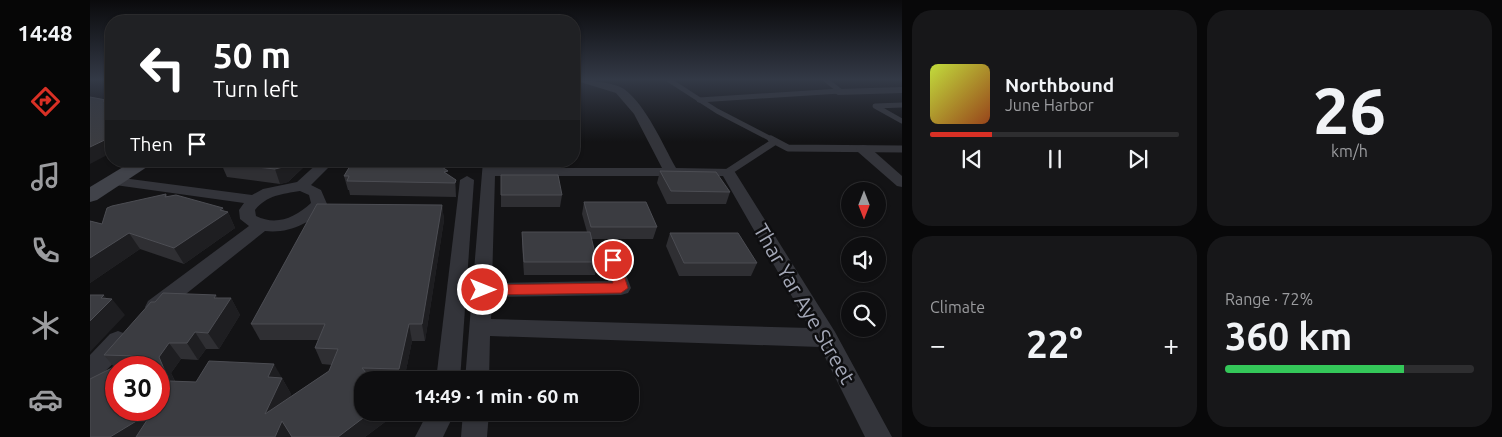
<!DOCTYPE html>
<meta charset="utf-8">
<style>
body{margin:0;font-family:Ubuntu,sans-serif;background:#171719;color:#f1f3f6;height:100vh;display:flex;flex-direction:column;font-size:19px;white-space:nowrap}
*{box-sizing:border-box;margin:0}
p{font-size:16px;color:#9b9c9f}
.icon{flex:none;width:28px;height:28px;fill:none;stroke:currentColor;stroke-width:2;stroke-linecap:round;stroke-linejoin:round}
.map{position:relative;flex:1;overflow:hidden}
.side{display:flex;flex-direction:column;gap:10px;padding:10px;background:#080809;width:600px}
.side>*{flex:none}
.hud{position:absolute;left:15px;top:15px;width:475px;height:152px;border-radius:20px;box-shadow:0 1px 4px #0004,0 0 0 1px #2e2e30;background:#202124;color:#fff;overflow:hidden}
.needle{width:32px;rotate:180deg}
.buttons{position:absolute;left:751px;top:182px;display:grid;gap:10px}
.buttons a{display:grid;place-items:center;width:45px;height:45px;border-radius:50%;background:#0e0e10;box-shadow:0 1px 4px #0004,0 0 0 1px #2e2e30;font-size:25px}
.speed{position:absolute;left:15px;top:356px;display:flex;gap:10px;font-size:25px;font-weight:700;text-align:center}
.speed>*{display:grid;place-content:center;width:65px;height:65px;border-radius:50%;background:#0e0e10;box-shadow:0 1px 4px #0004,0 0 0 1px #2e2e30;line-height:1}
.speed .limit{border:8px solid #d22;background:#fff;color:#111}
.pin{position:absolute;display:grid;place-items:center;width:42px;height:42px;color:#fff;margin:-21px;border:2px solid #fff;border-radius:50%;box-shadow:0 1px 5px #0007}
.me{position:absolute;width:55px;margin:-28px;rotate:90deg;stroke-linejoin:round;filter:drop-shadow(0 0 4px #0008)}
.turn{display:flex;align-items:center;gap:18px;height:105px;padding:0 25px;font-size:22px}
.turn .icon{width:65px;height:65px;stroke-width:2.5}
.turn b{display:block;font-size:35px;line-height:42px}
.then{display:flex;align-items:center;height:48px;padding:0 25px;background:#0003;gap:10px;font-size:19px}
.big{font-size:38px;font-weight:600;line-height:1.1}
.side .widget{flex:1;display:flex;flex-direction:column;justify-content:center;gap:8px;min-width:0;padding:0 18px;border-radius:20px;background:#171719}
.side .dial{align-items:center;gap:0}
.dial b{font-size:65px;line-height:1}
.song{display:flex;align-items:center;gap:15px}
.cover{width:60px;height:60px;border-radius:8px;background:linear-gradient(135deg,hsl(70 70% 55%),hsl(20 70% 35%))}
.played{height:5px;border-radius:2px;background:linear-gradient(90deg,#d93025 25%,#2e2e30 25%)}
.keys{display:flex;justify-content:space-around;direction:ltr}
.heat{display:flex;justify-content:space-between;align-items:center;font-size:28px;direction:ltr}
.charge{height:8px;border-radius:4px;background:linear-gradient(90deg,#34c759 72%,#2e2e30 0)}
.side .tiles{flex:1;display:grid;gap:10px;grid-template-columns:repeat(2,1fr)}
.trip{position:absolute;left:264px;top:371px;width:285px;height:50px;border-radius:20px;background:#0e0e10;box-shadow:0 1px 4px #0004,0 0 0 1px #2e2e30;font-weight:600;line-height:50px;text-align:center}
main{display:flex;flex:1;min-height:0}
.tab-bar{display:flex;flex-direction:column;width:90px;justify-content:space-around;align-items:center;background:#060606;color:#9b9c9f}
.tab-bar .icon{width:35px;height:35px}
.tab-bar .active{color:#d93025}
.tab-bar b{font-size:22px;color:#f1f3f6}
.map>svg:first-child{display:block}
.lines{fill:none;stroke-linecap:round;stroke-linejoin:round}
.lane-far1{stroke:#33343a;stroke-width:5}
.lane{stroke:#33343a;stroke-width:7}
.street{fill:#33343a;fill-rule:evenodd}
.secondary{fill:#41434a;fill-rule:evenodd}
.wall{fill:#2f2f33}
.shaded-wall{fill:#1e1e21}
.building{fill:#3b3c41;stroke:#4c4d53;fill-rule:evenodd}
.route{fill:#d93025;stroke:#8d1f18}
.labels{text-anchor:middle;stroke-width:5;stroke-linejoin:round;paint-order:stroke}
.near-street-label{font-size:21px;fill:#a3a7b6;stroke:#0e0e10}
</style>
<main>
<nav class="tab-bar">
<b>14:48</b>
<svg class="icon active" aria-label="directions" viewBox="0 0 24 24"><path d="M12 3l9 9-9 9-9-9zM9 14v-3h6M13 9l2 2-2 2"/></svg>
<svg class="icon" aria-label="music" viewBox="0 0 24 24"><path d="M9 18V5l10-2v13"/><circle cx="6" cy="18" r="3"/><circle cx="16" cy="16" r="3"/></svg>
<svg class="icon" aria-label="phone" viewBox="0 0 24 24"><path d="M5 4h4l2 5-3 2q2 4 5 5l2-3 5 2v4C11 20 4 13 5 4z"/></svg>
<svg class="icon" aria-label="climate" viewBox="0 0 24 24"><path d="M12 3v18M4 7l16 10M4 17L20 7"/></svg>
<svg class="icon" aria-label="car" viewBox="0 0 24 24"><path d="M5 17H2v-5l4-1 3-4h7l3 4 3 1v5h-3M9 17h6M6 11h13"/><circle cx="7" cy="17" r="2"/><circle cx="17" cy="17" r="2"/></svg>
</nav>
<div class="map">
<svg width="812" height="437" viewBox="0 0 812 437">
<rect width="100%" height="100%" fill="#131315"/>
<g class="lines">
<!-- lane-far1 -->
<g class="lane-far1">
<polyline points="579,80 627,111 683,140"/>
<polyline points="609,100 750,91 736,80"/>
<polyline points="812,105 785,106 812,121"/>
</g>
<!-- lane -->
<g class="lane">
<polyline points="681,139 698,148 812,149"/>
<polyline points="638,172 684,142"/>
</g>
<!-- street -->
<g class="street">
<path d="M484 80C497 80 523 82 534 89 556 105 573 145 586 168L643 169 745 332 802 437H775L730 347 400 336 399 380H375L393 161H405L406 168H572L544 114 526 93ZM405 176H633L720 328 401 319 402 297 531 295 538 293 541 288 529 256 523 254 517 256 514 260 519 281 402 283Z"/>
<polygon points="812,87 812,93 748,95 743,92 748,89"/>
<polygon points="773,145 778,146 812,176 812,187 807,186 768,152 766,149 768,146"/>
<path d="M230 161H245L221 185 231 190 237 204C223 223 198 234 175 231L72 313 65 315 58 313 55 307 58 301 159 226 150 219 149 210 154 203 25 185 20 184 18 181 20 178 25 177 162 195 173 189 207 182ZM210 191 219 195 221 203C205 218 186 226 166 216L165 210C177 195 192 194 210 191Z"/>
<polygon points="377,176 384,180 370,380 346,380 370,180"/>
<path d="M28 331 36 334 39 340C32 354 15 376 0 381V355L20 334Z"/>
<polygon points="338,412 365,412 353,437 325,437"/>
<polygon points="373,412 399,412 397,437 371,437"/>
</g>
<!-- secondary -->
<polygon class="secondary" points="43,161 66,161 7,200 0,202 0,187"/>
</g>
<!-- wall -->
<g class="wall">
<polygon points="130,161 219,162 198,182 190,184 137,177"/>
<polygon points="263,161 346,161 345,163 358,175 366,180 366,197 260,195 259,190 258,190 254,176"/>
<polygon points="570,171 640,192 636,204 577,204 567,183"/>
<polygon points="411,175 472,195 470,207 411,207"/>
<polygon points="76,194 77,196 133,208 134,211 138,212 145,228 94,264 50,249 0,283 0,221 12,224"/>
<polygon points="494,202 567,227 563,239 501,239 507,262 505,275 434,275 432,245 432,232 497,232 492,214"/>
<polygon points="352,205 354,220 335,341 322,341 314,380 272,380 272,412 300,412 299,419 275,437 202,437 24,367 14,355 127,298 141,298 150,315 129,349 116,349 108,360 91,359 81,373 85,381 106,382 192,378 201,394 199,398 239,371 242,365 232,364 225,348 228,340 170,340 161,324"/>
<polygon points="580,233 667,263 661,276 589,276 576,246"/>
</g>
<!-- shaded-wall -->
<g class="shaded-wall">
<polygon points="21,137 21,153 0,164 0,147"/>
<polygon points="199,161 219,162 198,182 190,184 185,169"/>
<polygon points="366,180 366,197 365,183"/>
<polygon points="352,205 354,220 335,341 332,324"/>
<polygon points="133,208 135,213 138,212 145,228 94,264 84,248"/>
<polygon points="39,233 50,249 0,283 0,258"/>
<polygon points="14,295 19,302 22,299 35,315 0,352 0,321 11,298"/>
<polygon points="126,295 134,309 141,298 150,315 129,349 118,333 124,298"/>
<polygon points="319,324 322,341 314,380 311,380 309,369"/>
<polygon points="105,332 116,349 108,360 97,343"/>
<polygon points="79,343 91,359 81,373 92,397 79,381 69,357"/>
<polygon points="184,364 201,394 185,430 175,414 178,377"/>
<polygon points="63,411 62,437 20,437"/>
<polygon points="281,412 300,412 299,419 275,437 248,437"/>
<polygon points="192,421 201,436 201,437 185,437"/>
</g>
<!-- building -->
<g class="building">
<polygon points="0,97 16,100 13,101 21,103 21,137 0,147"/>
<polygon points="130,161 199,161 193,167 185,169 131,163"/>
<polygon points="263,161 343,161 358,171 354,172 366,180 365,183 257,181 259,176 254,176"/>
<polygon points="570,171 626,172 640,192 581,191"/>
<polygon points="411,175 468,175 472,195 411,195"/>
<polygon points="76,194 75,197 86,195 133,208 130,210 138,212 84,248 39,233 0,258 0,221 12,224 17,208 22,206"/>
<polygon points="494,202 556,202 567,227 501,227"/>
<path d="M227 204 352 205 332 324H319L309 369 272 368 282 380H272V412H281L248 437H202L192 421 185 437H46L63 411 20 437H0V379L46 356 14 355 61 302H65L73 293 126 295 124 298H141L118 333 105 332 97 343H79L69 357 79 381 106 382 119 361 184 364 178 377 192 378 175 414 239 371 248 349 225 348 235 324H161ZM26 368H69V410H26Z"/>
<polygon points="432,232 500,232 507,262 434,262"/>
<polygon points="580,233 648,233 667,263 594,263"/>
<polygon points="0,295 14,295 11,298 22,299 0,321"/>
</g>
<!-- sky -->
<linearGradient id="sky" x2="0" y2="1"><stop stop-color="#0a0a0c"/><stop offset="0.56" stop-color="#333946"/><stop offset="1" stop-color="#333946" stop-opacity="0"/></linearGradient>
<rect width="812" height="142" fill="url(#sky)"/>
<!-- route -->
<polygon class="route" points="523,256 529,260 538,288 531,293 393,295 386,290 393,285 523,283 517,260"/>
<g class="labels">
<!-- near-street labels -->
<g class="near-street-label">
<text transform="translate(714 304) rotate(60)" y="7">Thar Yar Aye Street</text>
</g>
</g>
</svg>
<div class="buttons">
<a><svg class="needle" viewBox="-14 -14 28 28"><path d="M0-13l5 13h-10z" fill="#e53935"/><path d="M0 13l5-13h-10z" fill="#9b9c9f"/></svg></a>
<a><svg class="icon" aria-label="sound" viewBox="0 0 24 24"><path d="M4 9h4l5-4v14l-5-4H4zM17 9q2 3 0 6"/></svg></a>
<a><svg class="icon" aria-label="search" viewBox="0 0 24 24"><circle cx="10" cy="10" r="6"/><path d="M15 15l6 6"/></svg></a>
</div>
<div class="speed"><div class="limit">30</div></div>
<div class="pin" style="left:523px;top:260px;background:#d93025"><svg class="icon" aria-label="arrive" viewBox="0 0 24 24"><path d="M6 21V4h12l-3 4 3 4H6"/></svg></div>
<svg class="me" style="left:393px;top:290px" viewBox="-20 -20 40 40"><circle r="17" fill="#d93025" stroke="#fff" stroke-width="3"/><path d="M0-11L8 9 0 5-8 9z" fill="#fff"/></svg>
<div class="trip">14:49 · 1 min · 60 m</div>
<div class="hud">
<div class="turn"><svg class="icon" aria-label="left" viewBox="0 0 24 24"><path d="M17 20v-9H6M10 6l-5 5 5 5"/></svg><div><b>50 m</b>Turn left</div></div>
<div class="then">Then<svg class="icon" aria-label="arrive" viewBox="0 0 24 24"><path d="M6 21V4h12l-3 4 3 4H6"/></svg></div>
</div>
</div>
<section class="side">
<div class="tiles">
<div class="widget">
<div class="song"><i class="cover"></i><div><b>Northbound</b><p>June Harbor</p></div></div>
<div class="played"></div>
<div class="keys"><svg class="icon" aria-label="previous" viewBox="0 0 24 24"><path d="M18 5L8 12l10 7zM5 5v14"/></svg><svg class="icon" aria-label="pause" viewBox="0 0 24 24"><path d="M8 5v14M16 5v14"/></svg><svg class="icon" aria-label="next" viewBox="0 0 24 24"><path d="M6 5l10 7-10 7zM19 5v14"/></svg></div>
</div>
<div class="widget dial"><b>26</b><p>km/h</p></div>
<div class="widget"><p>Climate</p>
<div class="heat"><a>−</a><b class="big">22°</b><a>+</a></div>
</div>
<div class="widget"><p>Range · 72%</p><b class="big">360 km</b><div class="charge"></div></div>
</div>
</section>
</main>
